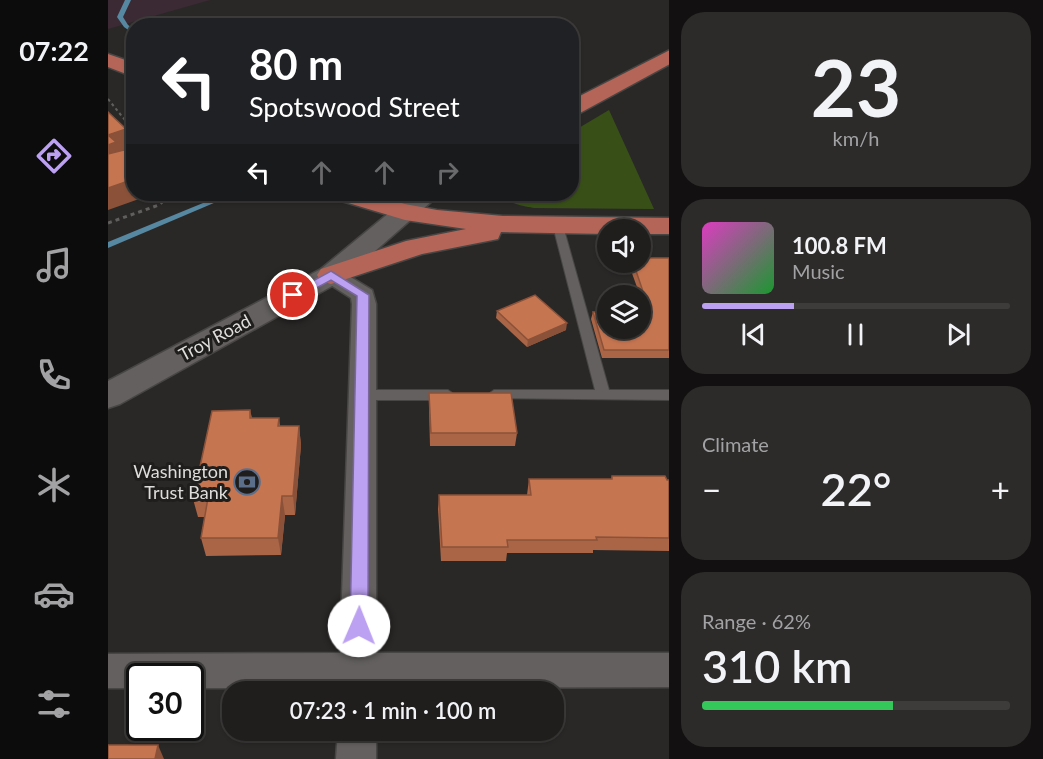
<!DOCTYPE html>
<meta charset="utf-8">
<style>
body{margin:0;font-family:Lato,sans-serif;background:#2d2b2a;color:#f1f3f6;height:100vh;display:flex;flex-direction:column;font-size:22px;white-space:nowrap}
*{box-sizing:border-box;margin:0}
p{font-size:20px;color:#a2a2a4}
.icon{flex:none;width:33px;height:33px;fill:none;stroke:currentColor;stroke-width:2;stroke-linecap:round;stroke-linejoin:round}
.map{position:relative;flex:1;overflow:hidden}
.drawer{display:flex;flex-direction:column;gap:12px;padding:12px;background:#121010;width:374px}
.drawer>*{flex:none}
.top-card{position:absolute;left:18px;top:18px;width:453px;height:183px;border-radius:24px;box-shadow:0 2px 4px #0004,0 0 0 2px #3d3c3b;background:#202124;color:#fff;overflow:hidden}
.buttons{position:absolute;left:489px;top:219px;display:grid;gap:12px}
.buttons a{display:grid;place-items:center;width:54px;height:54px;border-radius:50%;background:#201e1d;box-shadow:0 2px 4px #0004,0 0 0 2px #3d3c3b;font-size:30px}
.speed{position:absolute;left:18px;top:663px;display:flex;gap:12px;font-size:30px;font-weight:700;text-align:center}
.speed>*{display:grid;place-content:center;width:78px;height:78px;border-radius:50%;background:#201e1d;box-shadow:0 2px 4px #0004,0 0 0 2px #3d3c3b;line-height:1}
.speed .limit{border:3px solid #111;border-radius:9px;background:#fff;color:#111}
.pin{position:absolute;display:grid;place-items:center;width:51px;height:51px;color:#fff;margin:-26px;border:3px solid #fff;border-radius:50%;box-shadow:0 2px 6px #0007}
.me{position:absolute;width:66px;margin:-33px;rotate:1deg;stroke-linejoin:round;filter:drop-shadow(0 0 4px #0008)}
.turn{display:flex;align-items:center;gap:21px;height:126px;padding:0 24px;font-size:27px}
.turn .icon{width:78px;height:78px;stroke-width:2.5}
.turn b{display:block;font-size:42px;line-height:51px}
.lanes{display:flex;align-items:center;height:57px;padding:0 24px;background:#0003;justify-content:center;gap:30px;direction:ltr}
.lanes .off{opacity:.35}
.big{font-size:45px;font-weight:600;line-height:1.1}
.drawer .widget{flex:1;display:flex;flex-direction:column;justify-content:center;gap:9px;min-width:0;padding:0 21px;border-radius:24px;background:#2d2b2a}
.drawer .dial{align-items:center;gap:0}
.dial b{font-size:78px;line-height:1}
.song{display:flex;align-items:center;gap:18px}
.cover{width:72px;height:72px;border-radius:9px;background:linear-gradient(135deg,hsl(310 70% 55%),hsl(130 70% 35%))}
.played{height:6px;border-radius:3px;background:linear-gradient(90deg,#bca0f2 30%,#3d3c3b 30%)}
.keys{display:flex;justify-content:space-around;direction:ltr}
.heat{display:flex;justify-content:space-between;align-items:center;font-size:33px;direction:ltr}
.charge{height:9px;border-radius:4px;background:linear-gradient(90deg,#34c759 62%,#3d3c3b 0)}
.trip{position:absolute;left:114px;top:681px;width:342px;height:60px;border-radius:24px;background:#201e1d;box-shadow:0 2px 4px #0004,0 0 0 2px #3d3c3b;font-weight:600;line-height:60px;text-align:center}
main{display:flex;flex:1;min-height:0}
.tabs{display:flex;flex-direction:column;width:108px;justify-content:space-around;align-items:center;background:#0d0c0c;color:#a2a2a4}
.tabs .icon{width:42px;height:42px}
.tabs .on{color:#bca0f2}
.tabs b{font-size:27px;color:#f1f3f6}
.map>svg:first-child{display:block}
.education{fill:#3b2a34}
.green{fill:#385018}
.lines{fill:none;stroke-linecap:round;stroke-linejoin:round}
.stream{fill:#5788a2;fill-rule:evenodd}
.service-casing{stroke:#484645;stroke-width:2}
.minor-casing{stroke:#484645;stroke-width:3}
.secondary-casing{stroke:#484645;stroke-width:3}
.trunk-casing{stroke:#484645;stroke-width:3}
.path-far1{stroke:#615f5e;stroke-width:2;stroke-dasharray:3 3;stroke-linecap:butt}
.path{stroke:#615f5e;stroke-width:3;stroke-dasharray:4 4;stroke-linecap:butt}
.service{fill:#63605f;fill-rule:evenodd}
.minor{fill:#63605f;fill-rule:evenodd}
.secondary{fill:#63605f;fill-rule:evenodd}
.trunk{fill:#b46557;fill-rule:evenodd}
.wall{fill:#aa6546}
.shaded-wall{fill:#8b5239}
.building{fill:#c67551;stroke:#8b5239;stroke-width:1.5}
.route{fill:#bca0f2;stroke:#7a689d;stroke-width:1.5}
.labels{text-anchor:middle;stroke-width:6;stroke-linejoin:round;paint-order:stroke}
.street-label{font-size:18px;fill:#dfdddc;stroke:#201e1d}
.poi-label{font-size:18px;fill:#dfdddc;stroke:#201e1d;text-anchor:end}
</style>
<main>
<nav class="tabs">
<b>07:22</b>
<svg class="icon on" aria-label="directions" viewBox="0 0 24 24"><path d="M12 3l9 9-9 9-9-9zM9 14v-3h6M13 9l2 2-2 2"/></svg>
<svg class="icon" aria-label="music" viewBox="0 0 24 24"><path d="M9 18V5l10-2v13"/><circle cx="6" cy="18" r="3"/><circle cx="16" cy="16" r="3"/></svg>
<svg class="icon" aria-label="phone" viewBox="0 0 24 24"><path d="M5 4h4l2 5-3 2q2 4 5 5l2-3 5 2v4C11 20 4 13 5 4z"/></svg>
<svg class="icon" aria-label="climate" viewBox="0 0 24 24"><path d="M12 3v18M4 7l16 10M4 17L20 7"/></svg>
<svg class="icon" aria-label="car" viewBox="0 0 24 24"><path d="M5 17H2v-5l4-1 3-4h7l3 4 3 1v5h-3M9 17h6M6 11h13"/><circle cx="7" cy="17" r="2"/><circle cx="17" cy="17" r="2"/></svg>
<svg class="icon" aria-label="filters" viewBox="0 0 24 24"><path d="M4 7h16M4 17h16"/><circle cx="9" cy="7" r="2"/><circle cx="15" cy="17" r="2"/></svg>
</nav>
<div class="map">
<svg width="562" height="759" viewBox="0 0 562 759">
<rect width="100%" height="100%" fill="#2a2827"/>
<!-- education -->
<polygon class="education" points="0,0 102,0 0,29"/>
<!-- green -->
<path class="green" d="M501 110 546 209 426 208C413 205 400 204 392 194H464V132Z"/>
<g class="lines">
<!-- stream -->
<g class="stream">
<polygon points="17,0 23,0 15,17 20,25 26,29 26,34 16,27 9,17"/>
<polygon points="117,194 127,194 0,248 0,242"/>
</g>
<!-- service casing -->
<g class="service-casing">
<g id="service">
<polygon points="450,223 455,226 501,390 562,390 562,400 381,398 379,395 386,390 487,390 445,226"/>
<polygon points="255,390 340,390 347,395 340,400 255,400 248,395"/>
</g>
</g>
<!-- minor casing -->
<g class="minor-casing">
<g id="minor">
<polygon points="223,268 231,270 264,290 268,304 268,653 562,653 562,687 268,688 268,692 230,692 230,688 82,688 82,676 32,676 32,688 0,688 0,654 232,653 244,304 243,298 215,280 211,275 215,270"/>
<polygon points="230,730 268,730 268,759 228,759"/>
</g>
</g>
<!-- secondary casing -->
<g class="secondary-casing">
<polygon id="secondary" points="304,194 332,194 233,281 12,404 0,408 0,381 213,269"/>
</g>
<!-- trunk casing -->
<g class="trunk-casing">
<g id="trunk">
<polygon points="562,50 562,64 472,113 464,114 464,100"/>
<polygon points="0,54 26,63 26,77 0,67"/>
<polygon points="223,194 261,194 297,204 329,210 395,216 562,218 562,234 532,234 532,230 500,230 500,234 393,232 390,239 314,254 223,284 213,281 209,275 213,269 298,241 358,229 297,220 227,199"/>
</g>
</g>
<!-- path-far1 -->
<polyline class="path-far1" points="0,99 21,125"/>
<!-- path -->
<g class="path">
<polyline points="20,123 26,130"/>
<polyline points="0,223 51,205 63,194"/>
</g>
<!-- service -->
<use href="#service" class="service"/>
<!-- minor -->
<use href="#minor" class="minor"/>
<!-- secondary -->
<use href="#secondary" class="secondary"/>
<!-- trunk -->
<use href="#trunk" class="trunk"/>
</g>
<!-- wall -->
<g class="wall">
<polygon points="561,258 561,358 494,358 483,319 485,312 538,312 521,265 522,262 532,262"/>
<polygon points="389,311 458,330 419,347 388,318"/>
<polygon points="321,393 409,433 407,446 322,446 321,407"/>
<polygon points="142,410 144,418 171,418 172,426 191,426 193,445 187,515 177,515 173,555 98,556 93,538 97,517 90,517 85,499"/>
<polygon points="504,476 561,480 561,551 485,550 485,553 399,553 398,561 333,561 330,509 331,495 419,495 421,479 503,479"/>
</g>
<!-- shaded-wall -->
<g class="shaded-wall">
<polygon points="18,129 23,148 11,152 0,166 0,135"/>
<polygon points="26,179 26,194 45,194 0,210 0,188"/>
<polygon points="459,323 458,330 419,347 420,340"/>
<polygon points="191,426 193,445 187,515 185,496"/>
<polygon points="174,496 177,515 173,555 170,538"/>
<polygon points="50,745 56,759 47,759"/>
</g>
<!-- building -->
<g class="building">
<polygon points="0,112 18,129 0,135 8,142 0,145"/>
<polygon points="16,150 26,159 26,179 0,188 0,154"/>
<polygon points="532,258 561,258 561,350 496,350 485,312 500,312 500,328 532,328 532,312 542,312 525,262 532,262"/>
<polygon points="427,295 459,323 420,340 389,311"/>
<polygon points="321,393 403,393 409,433 323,433"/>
<polygon points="142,410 142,418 171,418 170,426 191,426 185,496 174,496 170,538 93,538 100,498 85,499 104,411"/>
<polygon points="504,476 557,476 559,480 561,480 561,538 488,537 489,540 399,540 400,547 334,547 331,495 423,495 421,479 504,479"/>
<polygon points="0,745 50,745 47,759 0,759"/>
</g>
<!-- route -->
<polygon class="route" points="223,271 261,295 260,626 257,632 251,634 244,632 242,626 249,296 223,280 190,298 181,298 179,295"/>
<!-- icons -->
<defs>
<g id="bank-ring" transform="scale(1.35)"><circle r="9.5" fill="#201e1d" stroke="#5c6f8a" stroke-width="1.5"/><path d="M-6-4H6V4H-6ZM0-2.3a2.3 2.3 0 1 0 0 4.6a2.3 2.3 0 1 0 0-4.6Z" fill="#5c6f8a"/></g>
</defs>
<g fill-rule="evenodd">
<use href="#bank-ring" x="139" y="482"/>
</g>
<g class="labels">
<!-- street labels -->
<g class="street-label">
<text transform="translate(107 338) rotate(-28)" y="6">Troy Road</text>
</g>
<!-- poi labels -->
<g class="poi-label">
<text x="120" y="478">Washington<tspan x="120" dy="21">Trust Bank</tspan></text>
</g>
</g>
</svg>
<div class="buttons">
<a><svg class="icon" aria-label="sound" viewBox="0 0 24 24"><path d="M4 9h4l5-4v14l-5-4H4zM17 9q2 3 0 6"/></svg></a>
<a><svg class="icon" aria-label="layers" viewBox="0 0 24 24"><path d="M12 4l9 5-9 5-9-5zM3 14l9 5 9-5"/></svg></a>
</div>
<div class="speed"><div class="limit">30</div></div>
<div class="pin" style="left:185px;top:295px;background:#d93025"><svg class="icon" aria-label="arrive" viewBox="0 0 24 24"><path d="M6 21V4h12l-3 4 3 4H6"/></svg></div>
<svg class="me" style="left:251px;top:626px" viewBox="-20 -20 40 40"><circle r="19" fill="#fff"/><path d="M0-13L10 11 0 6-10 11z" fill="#bca0f2"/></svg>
<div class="trip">07:23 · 1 min · 100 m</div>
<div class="top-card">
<div class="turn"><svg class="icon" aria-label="left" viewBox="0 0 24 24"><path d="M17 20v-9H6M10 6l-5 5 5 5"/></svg><div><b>80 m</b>Spotswood Street</div></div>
<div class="lanes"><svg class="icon" aria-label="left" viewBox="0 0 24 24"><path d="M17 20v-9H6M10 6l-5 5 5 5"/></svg><svg class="icon off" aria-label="ahead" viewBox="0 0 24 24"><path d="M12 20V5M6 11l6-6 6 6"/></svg><svg class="icon off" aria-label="ahead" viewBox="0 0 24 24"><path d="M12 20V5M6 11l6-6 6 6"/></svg><svg class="icon off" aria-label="right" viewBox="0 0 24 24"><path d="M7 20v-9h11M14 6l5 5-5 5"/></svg></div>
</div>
</div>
<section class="drawer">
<div class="widget dial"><b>23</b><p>km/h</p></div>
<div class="widget">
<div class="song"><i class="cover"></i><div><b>100.8 FM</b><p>Music</p></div></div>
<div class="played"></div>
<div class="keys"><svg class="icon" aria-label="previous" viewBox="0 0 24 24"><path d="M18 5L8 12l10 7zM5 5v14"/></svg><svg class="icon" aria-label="pause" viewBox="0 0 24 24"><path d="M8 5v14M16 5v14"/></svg><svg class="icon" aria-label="next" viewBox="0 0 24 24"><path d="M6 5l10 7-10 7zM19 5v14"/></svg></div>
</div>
<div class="widget"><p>Climate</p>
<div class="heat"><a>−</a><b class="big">22°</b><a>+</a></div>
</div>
<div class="widget"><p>Range · 62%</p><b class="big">310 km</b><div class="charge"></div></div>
</section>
</main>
